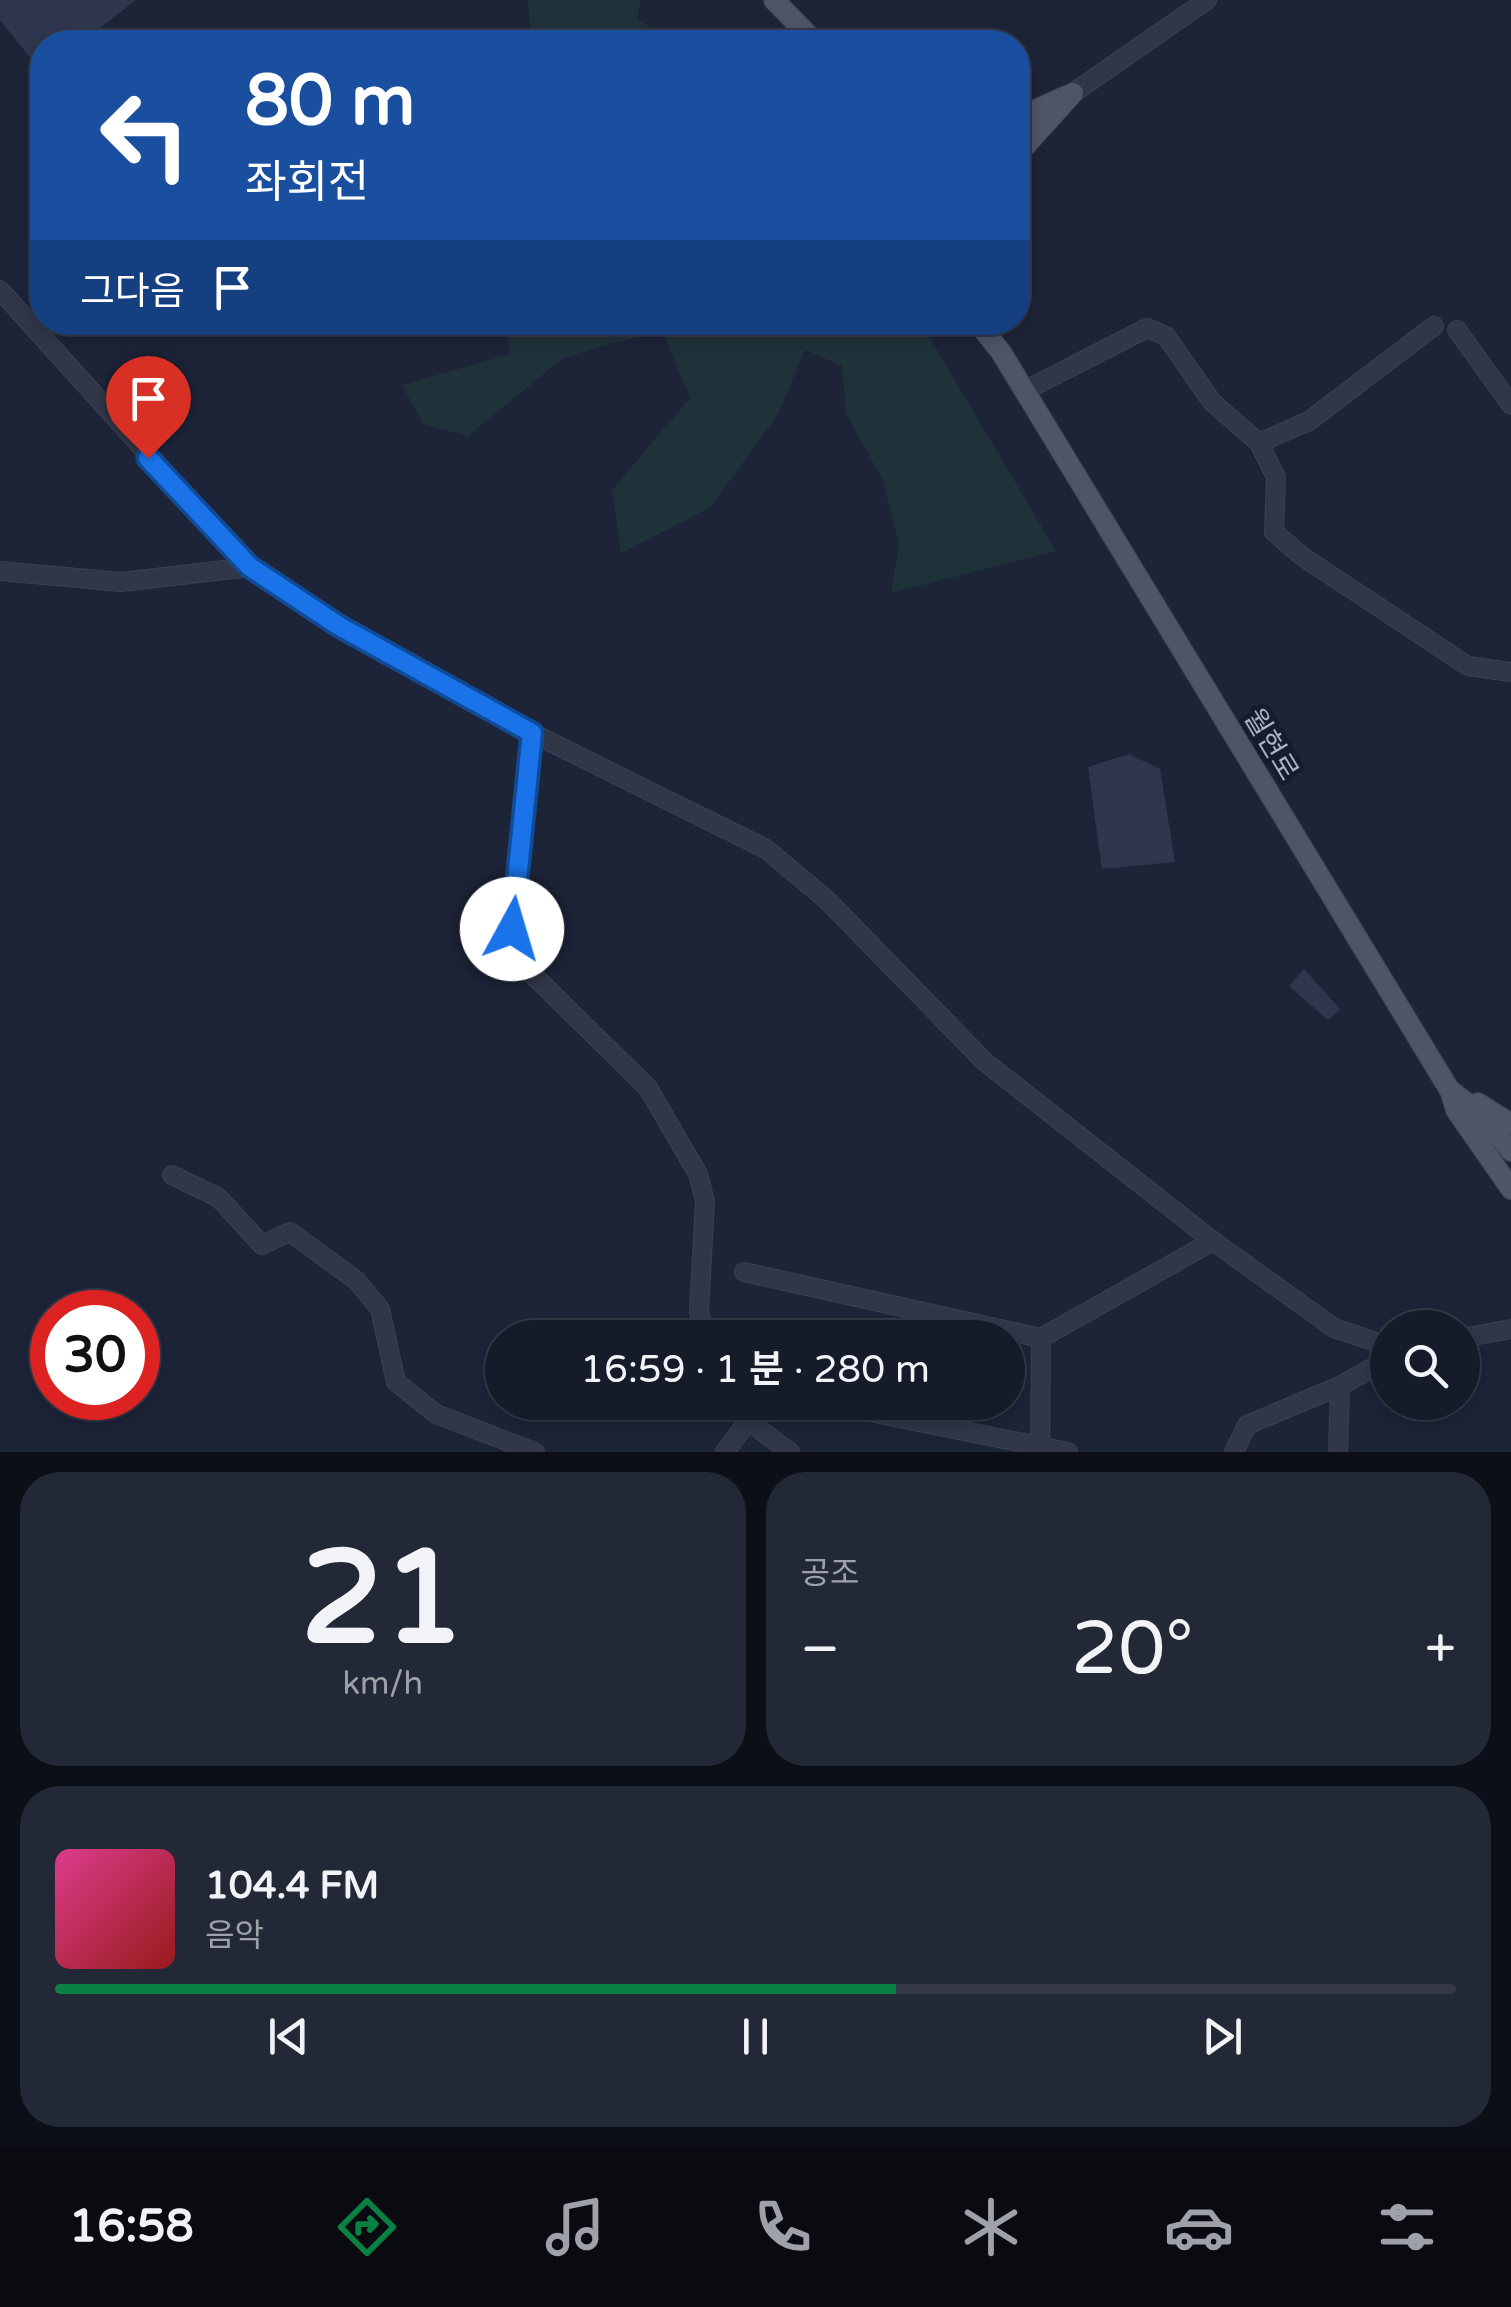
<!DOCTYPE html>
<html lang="ko">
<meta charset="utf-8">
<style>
body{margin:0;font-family:"Varela Round","Noto Sans KR",sans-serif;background:#232836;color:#f1f3f6;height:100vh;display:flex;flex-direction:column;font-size:38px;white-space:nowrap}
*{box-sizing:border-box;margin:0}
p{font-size:32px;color:#9ea1a8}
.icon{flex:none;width:55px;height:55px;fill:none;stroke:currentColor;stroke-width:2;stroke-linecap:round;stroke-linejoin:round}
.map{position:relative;height:1452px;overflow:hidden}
.sheet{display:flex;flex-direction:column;gap:20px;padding:20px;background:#0c0f17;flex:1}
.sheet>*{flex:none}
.top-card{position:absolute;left:30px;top:30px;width:1000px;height:305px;border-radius:40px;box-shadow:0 5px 15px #0003,0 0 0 2px #353947;background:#1a4fa0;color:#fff;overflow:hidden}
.tools{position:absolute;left:1370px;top:1310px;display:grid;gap:20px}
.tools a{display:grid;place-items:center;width:110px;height:110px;border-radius:50%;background:#161b2a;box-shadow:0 5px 15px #0003,0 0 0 2px #353947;font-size:50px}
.speed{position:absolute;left:30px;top:1290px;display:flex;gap:20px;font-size:50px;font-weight:700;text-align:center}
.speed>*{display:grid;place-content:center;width:130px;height:130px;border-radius:50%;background:#161b2a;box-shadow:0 5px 15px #0003,0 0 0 2px #353947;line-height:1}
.speed .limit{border:15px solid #d22;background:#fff;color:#111}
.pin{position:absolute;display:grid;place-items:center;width:85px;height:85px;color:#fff;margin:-102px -42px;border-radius:50% 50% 50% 0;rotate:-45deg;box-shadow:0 0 10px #0007}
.pin .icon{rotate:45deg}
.me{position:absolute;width:110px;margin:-55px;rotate:6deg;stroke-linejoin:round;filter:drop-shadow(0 0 8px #0008)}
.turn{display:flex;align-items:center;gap:35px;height:210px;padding:0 50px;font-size:45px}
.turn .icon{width:130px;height:130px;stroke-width:2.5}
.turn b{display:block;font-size:70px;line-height:85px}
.then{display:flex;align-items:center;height:95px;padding:0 50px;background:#0003;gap:20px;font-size:38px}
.big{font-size:75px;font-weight:600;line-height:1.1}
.sheet .tile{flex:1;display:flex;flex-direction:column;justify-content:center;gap:15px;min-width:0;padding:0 35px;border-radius:40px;background:#232836}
.sheet .dial{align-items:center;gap:0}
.dial b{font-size:130px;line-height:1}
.song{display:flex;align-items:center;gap:30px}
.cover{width:120px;height:120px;border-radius:15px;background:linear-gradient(135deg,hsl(330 70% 55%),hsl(0 70% 35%))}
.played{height:10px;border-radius:5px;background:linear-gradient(90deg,#0b8043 60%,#353947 60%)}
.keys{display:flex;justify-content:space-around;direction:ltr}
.heat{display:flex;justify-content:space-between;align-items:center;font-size:55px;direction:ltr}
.sheet .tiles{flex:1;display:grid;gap:20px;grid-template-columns:1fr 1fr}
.tile:last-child{grid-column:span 2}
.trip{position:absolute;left:485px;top:1320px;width:540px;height:100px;border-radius:50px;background:#161b2a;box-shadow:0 5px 15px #0003,0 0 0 2px #353947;font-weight:600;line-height:100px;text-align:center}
.tabs{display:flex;height:160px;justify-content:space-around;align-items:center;background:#090b11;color:#9ea1a8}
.tabs .icon{width:70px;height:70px}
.tabs .selected{color:#0b8043}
.tabs b{font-size:45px;color:#f1f3f6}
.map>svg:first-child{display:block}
.green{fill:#1f3239}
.building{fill:#2f374f}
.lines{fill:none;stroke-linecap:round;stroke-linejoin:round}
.minor-casing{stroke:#3b4052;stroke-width:20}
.major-casing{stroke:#3b4052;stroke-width:22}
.minor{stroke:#313748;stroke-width:18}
.major{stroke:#4f5569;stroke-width:20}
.route-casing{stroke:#114b97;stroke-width:25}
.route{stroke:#1a73e8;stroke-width:18}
.labels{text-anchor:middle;stroke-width:10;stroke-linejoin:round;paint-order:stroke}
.street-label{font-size:28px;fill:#abb1c6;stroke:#171c2d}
</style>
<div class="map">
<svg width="1511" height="1452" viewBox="0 0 1511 1452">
<rect width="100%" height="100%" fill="#1d2438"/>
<!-- green -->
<g class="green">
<polygon points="528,0 641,0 637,19 676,42 531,42"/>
<polygon points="506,323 921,323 1056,551 891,593 899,543 882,479 846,413 842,366 805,350 778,414 710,508 621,553 612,490 690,398 662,330 563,358 468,436 423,424 402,385 510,354"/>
</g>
<!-- building -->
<g class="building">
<polygon points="0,0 136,0 82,42 42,42 42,72 0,20"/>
<polygon points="1129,754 1160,769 1175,862 1102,869 1088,767"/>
<polygon points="1304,969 1340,1009 1328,1020 1289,986"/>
</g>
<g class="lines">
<!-- minor casing -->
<g class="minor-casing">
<g id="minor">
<polyline points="1073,93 1207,0"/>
<polyline points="0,290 250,567 339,626 532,733 766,849 827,900 985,1062 1213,1241 1334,1328 1388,1346"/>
<polyline points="1457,330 1511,405"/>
<polyline points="1024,391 1147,328 1166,336 1212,402 1259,443 1276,477 1274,532 1303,557 1468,666 1511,672"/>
<polyline points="1259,443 1309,421 1434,326"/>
<polyline points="0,571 121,582 250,567"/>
<polyline points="532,733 512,929 527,969 648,1088 698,1174 705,1201 699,1312 705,1338"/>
<polyline points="172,1175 219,1198 262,1245 290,1232 357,1281 380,1309 396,1382 436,1414 535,1452"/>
<polyline points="744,1272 1041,1338"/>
<polyline points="1462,1338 1511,1329"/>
<polyline points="756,1402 835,1405 1068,1452"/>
<polyline points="748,1421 790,1452"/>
<polyline points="725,1452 759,1406"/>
<polyline points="1040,1452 1041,1338 1213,1241"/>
<polyline points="1234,1452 1247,1425 1340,1386 1388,1359"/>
<polyline points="1338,1452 1340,1386"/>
</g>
</g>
<!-- major casing -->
<g class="major-casing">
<g id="major">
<polyline points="774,0 815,42"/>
<polyline points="1018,118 1066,96"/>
<polyline points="1018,154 1073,93"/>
<polyline points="977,322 1001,352 1449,1089 1478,1112 1511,1151"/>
<polyline points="1450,1090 1456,1110 1511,1189"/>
<polyline points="1478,1103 1511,1124"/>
</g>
</g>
<!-- minor -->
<use href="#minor" class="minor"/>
<!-- major -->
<use href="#major" class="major"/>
</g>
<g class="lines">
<!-- route casing -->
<g class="route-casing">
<polyline id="route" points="148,458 250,567 339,626 532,733 512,929"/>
</g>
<!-- route -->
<use href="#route" class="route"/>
</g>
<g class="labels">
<!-- street labels -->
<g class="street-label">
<text transform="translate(1272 744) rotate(59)" y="10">월현로</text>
</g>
</g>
</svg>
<div class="tools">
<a><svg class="icon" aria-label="search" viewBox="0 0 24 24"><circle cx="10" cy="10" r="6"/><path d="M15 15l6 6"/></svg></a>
</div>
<div class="speed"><div class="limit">30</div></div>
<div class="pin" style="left:148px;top:458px;background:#d93025"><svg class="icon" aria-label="arrive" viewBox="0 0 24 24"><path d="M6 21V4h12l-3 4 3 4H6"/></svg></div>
<svg class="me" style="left:512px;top:929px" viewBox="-20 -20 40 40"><circle r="19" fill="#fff"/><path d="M0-13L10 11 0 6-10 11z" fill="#1a73e8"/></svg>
<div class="trip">16:59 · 1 분 · 280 m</div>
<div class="top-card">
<div class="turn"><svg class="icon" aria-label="left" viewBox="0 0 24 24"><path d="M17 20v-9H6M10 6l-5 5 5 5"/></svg><div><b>80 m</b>좌회전</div></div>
<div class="then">그다음<svg class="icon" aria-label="arrive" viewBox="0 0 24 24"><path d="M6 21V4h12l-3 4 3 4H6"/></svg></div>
</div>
</div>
<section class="sheet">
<div class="tiles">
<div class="tile dial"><b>21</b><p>km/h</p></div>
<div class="tile"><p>공조</p>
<div class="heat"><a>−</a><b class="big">20°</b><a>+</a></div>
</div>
<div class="tile">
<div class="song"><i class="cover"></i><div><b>104.4 FM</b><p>음악</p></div></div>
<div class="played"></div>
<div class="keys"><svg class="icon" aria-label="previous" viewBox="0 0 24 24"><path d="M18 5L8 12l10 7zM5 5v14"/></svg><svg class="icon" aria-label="pause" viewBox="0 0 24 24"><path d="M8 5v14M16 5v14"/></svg><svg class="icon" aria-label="next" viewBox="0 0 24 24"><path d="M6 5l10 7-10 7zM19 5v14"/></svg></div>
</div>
</div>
</section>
<nav class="tabs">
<b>16:58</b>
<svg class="icon selected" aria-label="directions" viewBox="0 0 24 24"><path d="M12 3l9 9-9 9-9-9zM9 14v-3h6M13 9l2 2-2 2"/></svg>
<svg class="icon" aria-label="music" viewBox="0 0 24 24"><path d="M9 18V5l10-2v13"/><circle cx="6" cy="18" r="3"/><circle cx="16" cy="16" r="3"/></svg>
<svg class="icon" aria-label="phone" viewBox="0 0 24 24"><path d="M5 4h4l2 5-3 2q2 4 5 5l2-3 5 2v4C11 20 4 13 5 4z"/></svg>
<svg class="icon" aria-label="climate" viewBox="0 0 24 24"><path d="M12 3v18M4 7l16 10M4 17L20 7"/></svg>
<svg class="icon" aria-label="car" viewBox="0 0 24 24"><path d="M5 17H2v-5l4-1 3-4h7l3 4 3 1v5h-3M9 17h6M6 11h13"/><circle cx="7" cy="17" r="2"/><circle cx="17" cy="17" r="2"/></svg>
<svg class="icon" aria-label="filters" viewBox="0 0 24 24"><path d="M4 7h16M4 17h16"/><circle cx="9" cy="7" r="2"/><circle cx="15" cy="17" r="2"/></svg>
</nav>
